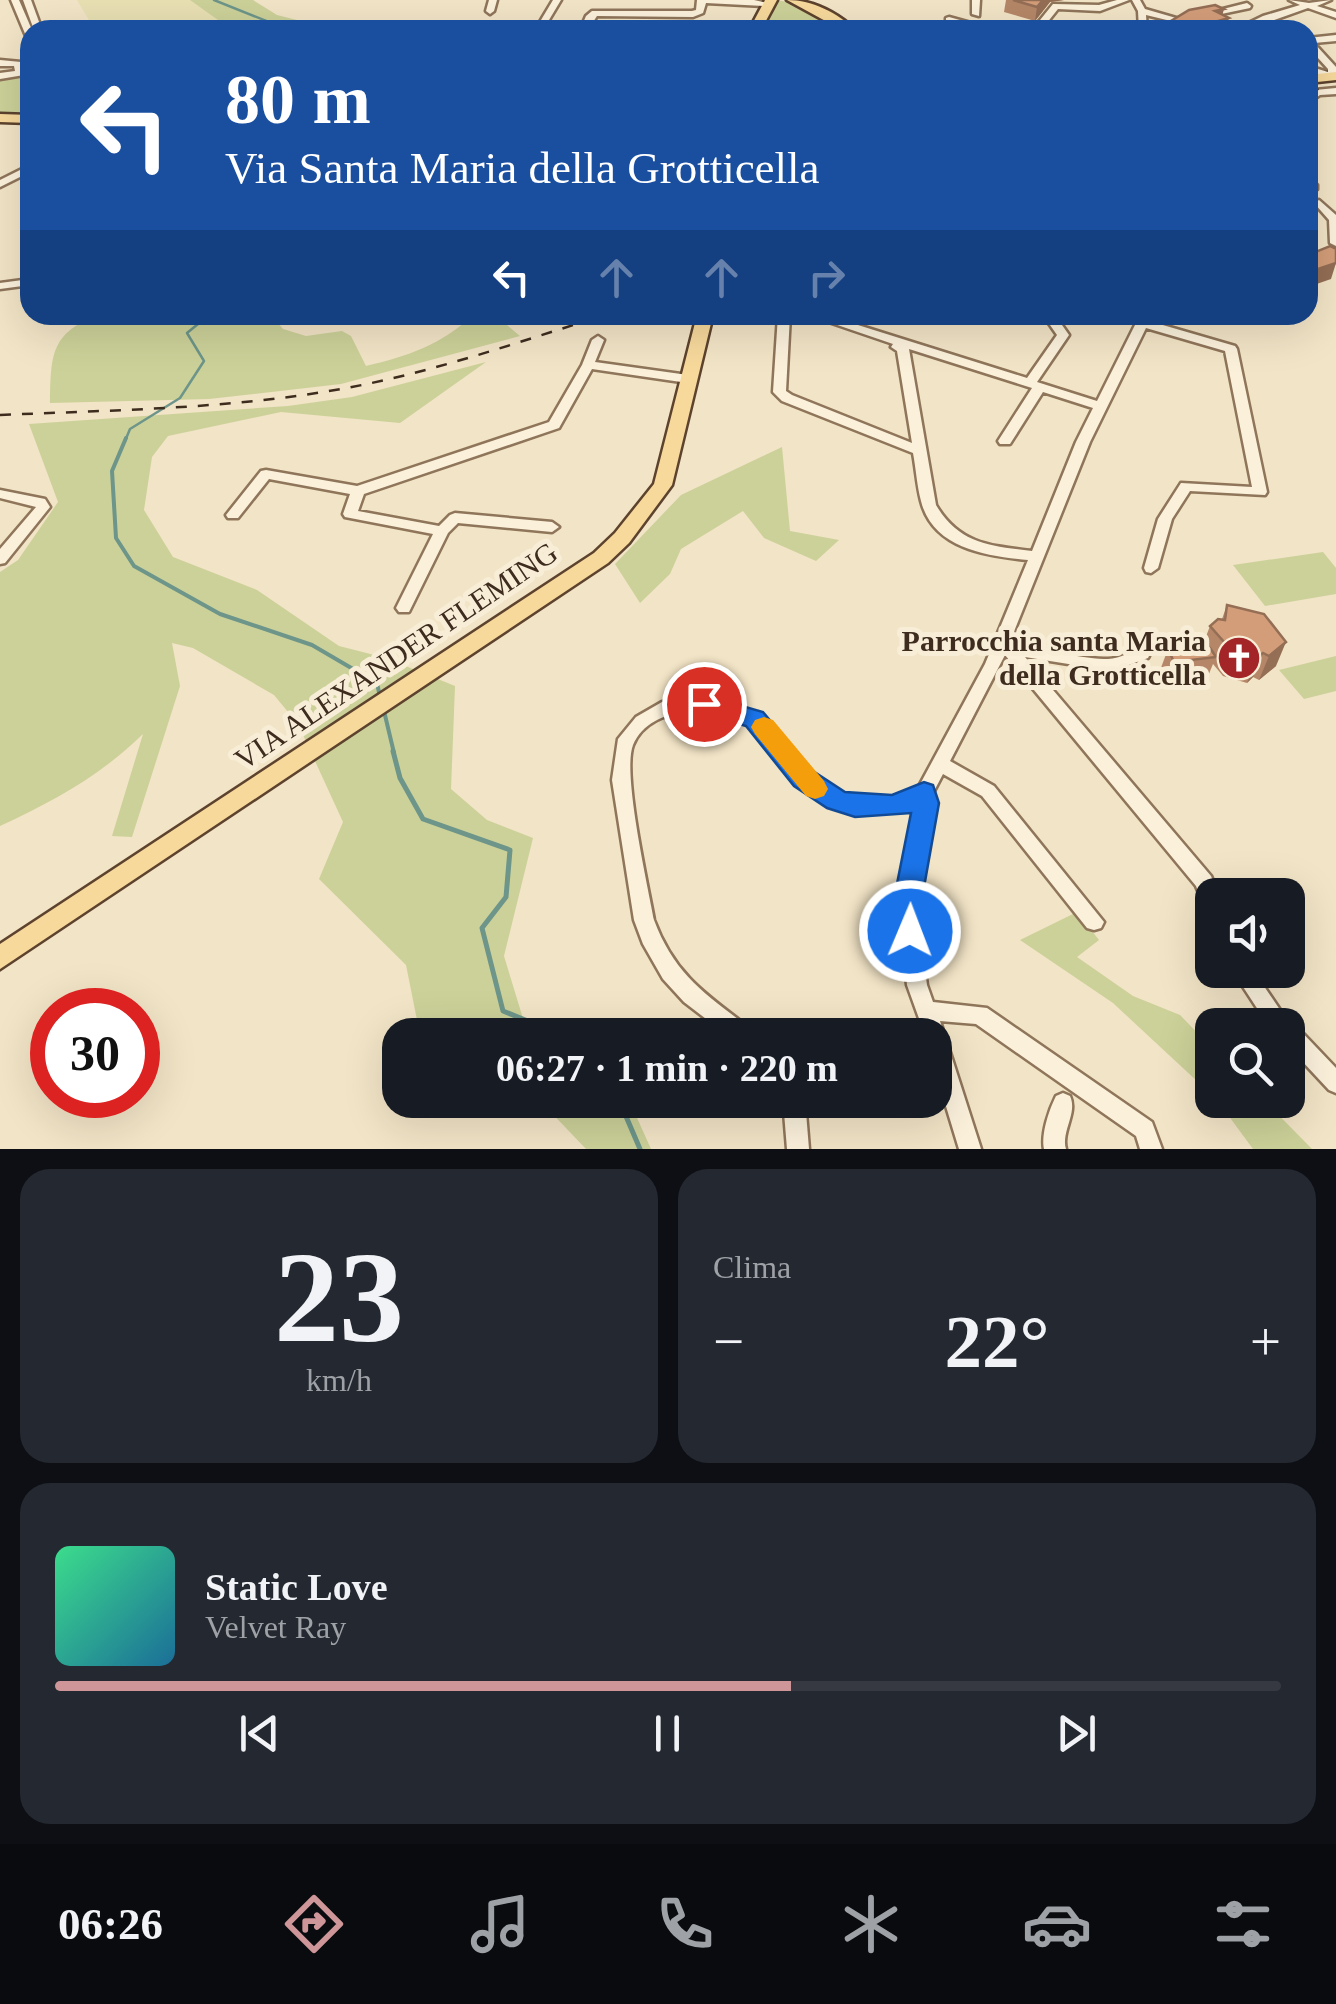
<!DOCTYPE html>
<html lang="it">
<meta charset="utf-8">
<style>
body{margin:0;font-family:"Times New Roman",serif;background:#242831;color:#f1f3f6;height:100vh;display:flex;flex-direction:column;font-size:38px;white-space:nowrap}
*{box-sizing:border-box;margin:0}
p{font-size:32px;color:#9ea1a6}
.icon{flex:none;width:55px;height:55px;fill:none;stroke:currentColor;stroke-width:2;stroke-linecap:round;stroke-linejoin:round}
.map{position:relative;height:1149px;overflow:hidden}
.drawer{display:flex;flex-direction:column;gap:20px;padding:20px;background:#0d0f14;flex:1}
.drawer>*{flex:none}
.banner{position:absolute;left:20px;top:20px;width:1298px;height:305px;border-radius:30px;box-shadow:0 10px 40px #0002;background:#1a4fa0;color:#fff;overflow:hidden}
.tools{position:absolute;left:1195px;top:878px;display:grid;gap:20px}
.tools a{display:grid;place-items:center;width:110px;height:110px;border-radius:20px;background:#171b24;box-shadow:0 10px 40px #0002;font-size:50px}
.speed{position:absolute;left:30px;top:988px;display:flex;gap:20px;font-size:50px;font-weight:700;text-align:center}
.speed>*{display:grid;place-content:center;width:130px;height:130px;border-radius:50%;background:#171b24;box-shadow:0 10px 40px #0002;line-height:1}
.speed .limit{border:15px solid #d22;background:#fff;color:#111}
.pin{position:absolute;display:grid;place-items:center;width:85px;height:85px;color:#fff;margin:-42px;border:5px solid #fff;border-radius:50%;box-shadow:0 2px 10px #0007}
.me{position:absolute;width:110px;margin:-55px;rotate:1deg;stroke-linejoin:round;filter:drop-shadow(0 0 8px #0008)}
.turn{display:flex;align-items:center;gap:35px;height:210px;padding:0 40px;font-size:45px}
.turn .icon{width:130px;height:130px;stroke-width:2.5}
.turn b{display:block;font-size:70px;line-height:85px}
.lanes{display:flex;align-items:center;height:95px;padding:0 40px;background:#0003;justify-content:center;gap:50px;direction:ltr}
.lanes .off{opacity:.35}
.big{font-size:75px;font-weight:800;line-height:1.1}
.drawer .widget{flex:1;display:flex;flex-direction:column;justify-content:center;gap:15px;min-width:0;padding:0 35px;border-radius:30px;background:#242831}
.drawer .dial{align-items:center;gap:0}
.dial b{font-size:130px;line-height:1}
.song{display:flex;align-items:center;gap:30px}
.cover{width:120px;height:120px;border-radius:15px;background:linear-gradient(135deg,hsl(150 70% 55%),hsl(200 70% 35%))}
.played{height:10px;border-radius:5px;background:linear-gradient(90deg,#ce9699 60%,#363941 60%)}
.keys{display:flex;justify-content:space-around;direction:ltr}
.heat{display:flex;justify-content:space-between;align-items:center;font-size:55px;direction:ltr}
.drawer .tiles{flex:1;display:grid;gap:20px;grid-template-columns:1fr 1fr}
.widget:last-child{grid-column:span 2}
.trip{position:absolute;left:382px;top:1018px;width:570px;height:100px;border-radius:30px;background:#171b24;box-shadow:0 10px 40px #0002;font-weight:800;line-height:100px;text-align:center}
.dock{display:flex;height:160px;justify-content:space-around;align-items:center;background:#090b0e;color:#9ea1a6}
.dock .icon{width:70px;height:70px}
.dock .current{color:#ce9699}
.dock b{font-size:45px;color:#f1f3f6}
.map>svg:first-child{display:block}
.farmland{fill:#e8dfb3}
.green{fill:#ccd199}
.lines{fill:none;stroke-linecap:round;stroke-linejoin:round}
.stream-far2{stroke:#6d958a;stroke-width:2.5}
.stream-far1{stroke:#6d958a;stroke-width:4}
.stream{stroke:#6d958a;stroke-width:5}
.minor-casing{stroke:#8f755a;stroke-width:5}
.major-casing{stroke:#5d432e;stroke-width:5}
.minor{fill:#fbf1db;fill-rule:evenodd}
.major{fill:#f7d99c;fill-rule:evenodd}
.rail{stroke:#3e2d1f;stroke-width:2.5;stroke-dasharray:11 11;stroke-linecap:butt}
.wall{fill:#b58768}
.shaded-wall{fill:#946e55}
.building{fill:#d39d79;stroke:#946e55;stroke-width:2.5}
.route{fill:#1a73e8;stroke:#114b97;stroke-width:2.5}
.slow{fill:#f59e0b}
.labels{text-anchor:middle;stroke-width:10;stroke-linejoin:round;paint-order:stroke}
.poi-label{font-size:30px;font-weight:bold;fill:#3e2d1f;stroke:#f8eed7;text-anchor:end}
.street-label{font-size:30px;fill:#3e2d1f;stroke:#f8eed7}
</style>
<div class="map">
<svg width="1336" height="1149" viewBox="0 0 1336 1149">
<rect width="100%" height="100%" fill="#f2e4c6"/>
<!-- farmland -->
<polygon class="farmland" points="77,0 190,0 219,20 191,30 95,30"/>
<!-- green -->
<g class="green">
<polygon points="190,0 253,0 277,15 297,20 307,30 232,30"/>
<polygon points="776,0 801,4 844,27 807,24 802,30 762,30"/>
<polygon points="30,75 30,116 0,115 0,81"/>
<path d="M97 315H271L283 329 306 336 342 331 351 336 366 366C408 356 441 345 473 315H502L501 320 520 336 341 384 209 399 50 403C51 356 50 334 97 315Z"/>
<path d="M486 362 400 423 281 412 168 436 152 457 144 510 173 557 257 590 339 646 386 658 455 686 451 789 487 820 533 838 504 956 528 1035H420L406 965 319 879 343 822 298 724 274 695 193 648 172 643 180 686 132 837 112 836 143 734C100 776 54 801 0 826V572L18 560 58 502 29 424 288 406 352 397Z"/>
<polygon points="782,447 790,531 839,540 816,561 764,538 743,511 681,549 670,574 640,603 615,564 681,495"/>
<polygon points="1323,552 1336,568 1336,594 1265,606 1233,565"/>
<polygon points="1336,656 1336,691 1304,699 1279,670"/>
<polygon points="1077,912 1099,940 1077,957 1133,996 1180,1015 1212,1048 1212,1095 1113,1003 1020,940"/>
<polygon points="532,1100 629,1100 651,1149 586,1149 546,1107"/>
<polygon points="1217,1100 1264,1100 1312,1149 1253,1149"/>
</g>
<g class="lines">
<!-- stream-far2 -->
<g class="stream-far2">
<polyline points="214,0 289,30"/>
<polyline points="125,441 130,429 180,398 204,361 187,333 209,315"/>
</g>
<!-- stream-far1 -->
<g class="stream-far1">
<polyline points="126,438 112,471 116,538 134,566 220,614 312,645 377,683 380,697"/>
<polyline points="384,711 394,753"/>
</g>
<!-- stream -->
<g class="stream">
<polyline points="393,751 400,778 423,819 510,850 506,897 482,928 503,1011 562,1035"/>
<polyline points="619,1100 640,1149"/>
</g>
<!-- minor casing -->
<g class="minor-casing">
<g id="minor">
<polygon points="11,0 19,0 32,30 30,39 26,36"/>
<polygon points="23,0 31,0 42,30 34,30"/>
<polygon points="489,0 497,0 494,11 490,14 486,11"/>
<polygon points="553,0 561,0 543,30 535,30"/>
<polygon points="697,0 754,0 768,3 764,6 706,3 703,13 693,17 597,16 588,30 580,30 586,16 592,11 692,11 696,10"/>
<polygon points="972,0 980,0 979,16 972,14"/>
<polygon points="1117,0 1129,0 1100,11 1058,9 1042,29 1023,30 1036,25 1053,4 1099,5"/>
<polygon points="1132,0 1140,0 1145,9 1183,20 1179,23 1146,15 1147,30 1139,30 1138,11"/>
<polygon points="1289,0 1309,3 1331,0 1317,6 1336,12 1336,18 1308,8 1246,30 1234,30 1263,16 1300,5"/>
<polygon points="1247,3 1251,6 1250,8 1207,17 1203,14"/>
<polygon points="949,17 989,28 990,30 976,30 946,22 946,18"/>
<polygon points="477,24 502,30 455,30"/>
<polygon points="998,27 1006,28 1007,30 994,30"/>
<polygon points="1336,35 1336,41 1314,43 1336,67 1336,78 1308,72 1308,66 1328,72 1328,69 1308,47 1308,38"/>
<polygon points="0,60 21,62 24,69 30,68 30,74 0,79 0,73 15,71 14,66 0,66"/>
<polygon points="1336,88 1336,94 1320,95 1308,103 1308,96 1315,90"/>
<polygon points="30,165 30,172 0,187 0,180"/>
<polygon points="1308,177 1317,185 1317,189 1309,189"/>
<polygon points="1319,200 1336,215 1336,246 1330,243 1329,220 1314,203"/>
<polygon points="30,279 30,285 0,289 0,283"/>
<path d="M778 315H790L786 391 792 395 912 443 897 351 891 347 893 344 808 315H826L1027 378 1057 335 1043 315H1055L1069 335 1037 382 1097 401 1140 315H1152L1149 321 1235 346 1237 349 1267 492 1265 495 1190 491 1172 519 1158 568 1151 573 1146 572 1144 568 1158 519 1181 483 1252 487 1225 351 1146 328 1090 442 1011 639C1033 648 1084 659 1108 659 1122 659 1134 648 1148 650L1150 654 1148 658 1112 671 1025 657 1211 876 1219 895H1212V910L1205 908 1196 886 1005 655 950 761 994 786 1104 922 1101 928 1094 930 1087 928 982 796 943 774 933 793 935 803 916 905 927 985 933 1002 987 1008 1152 1122 1162 1149H1140L1136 1136 976 1024 940 1021 981 1149H959L935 1070V1035H925L907 985 898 905 917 803C863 825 818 810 782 765 772 753 761 732 748 723 731 711 708 714 689 713 667 712 642 723 633 745 622 773 648 886 654 920 674 974 706 995 750 1028L753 1035H727L684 1002 663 979 643 944 634 920 612 780 618 739 636 717 662 702H727L761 715 809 774 841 795 855 799H891L918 788 985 664 1028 560C987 556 933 549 921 501 917 486 916 469 913 453L782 401 773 392ZM909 349 1032 388 998 441 1000 444H1010L1043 392 1093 408 1076 442 1032 551C990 546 959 544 936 505Z"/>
<polygon points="598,336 604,340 595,362 688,375 694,379 688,383 592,369 559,428 364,494 358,511 439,526 450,515 455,513 552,522 559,527 552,532 458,523 448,533 409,612 399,612 396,608 433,534 345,517 343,514 350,494 269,479 238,518 228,518 226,515 261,471 266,470 357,486 549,422 582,365 592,340"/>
<polygon points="0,490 45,499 50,507 5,563 0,564 0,549 36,507 0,498"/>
<polygon points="1232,970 1253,970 1289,1023 1295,1025 1336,1068 1336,1093 1329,1090 1288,1046 1288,1025 1268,1025"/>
<path d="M1063 1093 1070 1096C1078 1113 1061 1131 1066 1149H1044C1041 1134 1049 1110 1056 1096Z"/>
<polygon points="783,1100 805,1100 809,1149 787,1149"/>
</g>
</g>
<!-- major casing -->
<g class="major-casing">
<g id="major">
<polygon points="765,0 777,0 761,30 749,30"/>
<path d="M787 0C813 0 837 13 856 30H842Z"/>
<polygon points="1336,72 1336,80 1308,83 1308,75"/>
<polygon points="0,114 30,115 30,123 0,122"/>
<polygon points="697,315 713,315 672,485 629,543 608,563 0,969 0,944 594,553 615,533 654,484"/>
</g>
</g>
<!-- minor -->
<use href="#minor" class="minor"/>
<!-- major -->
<use href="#major" class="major"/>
<!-- rail -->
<g class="rail">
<polyline points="1308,92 1325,87"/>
<path d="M0 415C114 410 229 409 341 389 431 373 518 342 605 315"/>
</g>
</g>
<!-- wall -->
<g class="wall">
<polygon points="1006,0 1064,0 1050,2 1035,21 1004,12"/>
<polygon points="1227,605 1264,614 1276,666 1259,680 1253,677 1247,683 1223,676 1213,664 1206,681 1166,686 1159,673 1168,649 1202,647 1210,626 1222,619"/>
</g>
<!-- shaded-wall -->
<g class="shaded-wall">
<polygon points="1043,0 1064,0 1050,2 1035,21 1037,7"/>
<polygon points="1224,9 1221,20 1229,18 1225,30 1177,30 1215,11"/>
<polygon points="1336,263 1331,279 1308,287 1312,271"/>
<polygon points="1286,642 1276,666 1259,680 1269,656"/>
<polygon points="1263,653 1253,677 1247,683 1257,658"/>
</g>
<!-- building -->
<g class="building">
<polygon points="1013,0 1043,0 1037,7"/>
<polygon points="1215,5 1224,9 1215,11 1229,18 1190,29 1156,30 1189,10"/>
<polygon points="1330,246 1336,249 1336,263 1312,271 1308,269 1308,255"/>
<polygon points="1227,605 1264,614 1286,642 1269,656 1263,653 1257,658 1233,652 1210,626 1218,619 1225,620"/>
<polygon points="1198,646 1210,648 1216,657 1174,662 1168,649"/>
</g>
<!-- route -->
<polygon class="route" points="704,695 763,712 813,771 845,792 892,795 924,782 933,785 939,803 921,904 925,931 921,940 910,944 900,940 893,904 911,813 855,817 827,808 794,786 746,726 695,711 692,704 695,698"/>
<!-- slow -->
<polygon class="slow" points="764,717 773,720 824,781 828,789 824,796 815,799 806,796 755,734 751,727 755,720"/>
<!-- icons -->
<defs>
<g id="church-disc" transform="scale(2.25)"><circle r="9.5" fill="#a32528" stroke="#f8eed7"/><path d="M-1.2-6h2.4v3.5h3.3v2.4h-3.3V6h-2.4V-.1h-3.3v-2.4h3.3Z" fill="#fff"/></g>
</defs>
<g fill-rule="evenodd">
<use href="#church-disc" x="1239" y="658"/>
</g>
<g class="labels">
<!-- poi labels -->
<g class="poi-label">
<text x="1206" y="651">Parrocchia santa Maria<tspan x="1206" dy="34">della Grotticella</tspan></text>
</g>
<!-- street labels -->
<g class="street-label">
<text transform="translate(396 656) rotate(-34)" y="10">VIA ALEXANDER FLEMING</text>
</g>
</g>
</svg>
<div class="tools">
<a><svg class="icon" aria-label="sound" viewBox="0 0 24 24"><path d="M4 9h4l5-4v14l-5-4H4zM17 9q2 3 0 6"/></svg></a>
<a><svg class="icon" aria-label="search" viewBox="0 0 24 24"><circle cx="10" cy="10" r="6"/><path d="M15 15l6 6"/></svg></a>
</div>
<div class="speed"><div class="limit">30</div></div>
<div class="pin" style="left:704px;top:704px;background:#d93025"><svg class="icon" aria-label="arrive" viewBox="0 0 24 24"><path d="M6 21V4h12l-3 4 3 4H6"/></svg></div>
<svg class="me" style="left:910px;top:931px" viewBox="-20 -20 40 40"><circle r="17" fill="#1a73e8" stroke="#fff" stroke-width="3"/><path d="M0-11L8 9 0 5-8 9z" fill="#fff"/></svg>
<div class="trip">06:27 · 1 min · 220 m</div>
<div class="banner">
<div class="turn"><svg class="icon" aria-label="left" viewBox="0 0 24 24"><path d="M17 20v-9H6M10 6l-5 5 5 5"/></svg><div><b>80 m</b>Via Santa Maria della Grotticella</div></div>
<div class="lanes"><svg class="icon" aria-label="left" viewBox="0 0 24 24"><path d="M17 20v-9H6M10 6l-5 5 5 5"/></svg><svg class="icon off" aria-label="ahead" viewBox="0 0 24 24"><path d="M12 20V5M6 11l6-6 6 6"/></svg><svg class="icon off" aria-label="ahead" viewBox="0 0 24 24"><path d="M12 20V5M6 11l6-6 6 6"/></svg><svg class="icon off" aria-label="right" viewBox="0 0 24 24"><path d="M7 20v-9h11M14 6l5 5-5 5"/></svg></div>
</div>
</div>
<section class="drawer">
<div class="tiles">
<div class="widget dial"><b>23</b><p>km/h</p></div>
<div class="widget"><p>Clima</p>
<div class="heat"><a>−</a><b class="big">22°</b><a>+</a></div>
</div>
<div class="widget">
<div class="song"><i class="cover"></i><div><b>Static Love</b><p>Velvet Ray</p></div></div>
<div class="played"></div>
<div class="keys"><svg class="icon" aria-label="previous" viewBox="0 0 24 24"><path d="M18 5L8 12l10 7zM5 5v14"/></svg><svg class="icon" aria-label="pause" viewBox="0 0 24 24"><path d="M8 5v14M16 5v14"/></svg><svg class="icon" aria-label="next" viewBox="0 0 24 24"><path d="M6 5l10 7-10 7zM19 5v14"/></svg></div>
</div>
</div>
</section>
<nav class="dock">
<b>06:26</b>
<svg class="icon current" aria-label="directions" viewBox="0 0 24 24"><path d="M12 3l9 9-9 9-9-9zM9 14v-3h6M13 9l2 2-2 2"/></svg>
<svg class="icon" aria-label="music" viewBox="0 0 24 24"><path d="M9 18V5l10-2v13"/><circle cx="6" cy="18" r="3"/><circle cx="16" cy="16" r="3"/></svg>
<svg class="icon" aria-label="phone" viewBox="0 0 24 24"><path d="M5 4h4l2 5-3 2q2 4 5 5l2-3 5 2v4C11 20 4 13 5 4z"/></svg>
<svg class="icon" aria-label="climate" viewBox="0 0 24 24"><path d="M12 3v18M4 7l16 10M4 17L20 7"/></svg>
<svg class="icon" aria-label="car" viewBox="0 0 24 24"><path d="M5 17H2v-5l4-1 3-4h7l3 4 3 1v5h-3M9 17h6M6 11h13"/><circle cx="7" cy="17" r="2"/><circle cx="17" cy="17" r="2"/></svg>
<svg class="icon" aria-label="filters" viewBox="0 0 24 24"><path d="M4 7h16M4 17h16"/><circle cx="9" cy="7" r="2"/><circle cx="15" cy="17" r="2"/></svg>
</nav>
